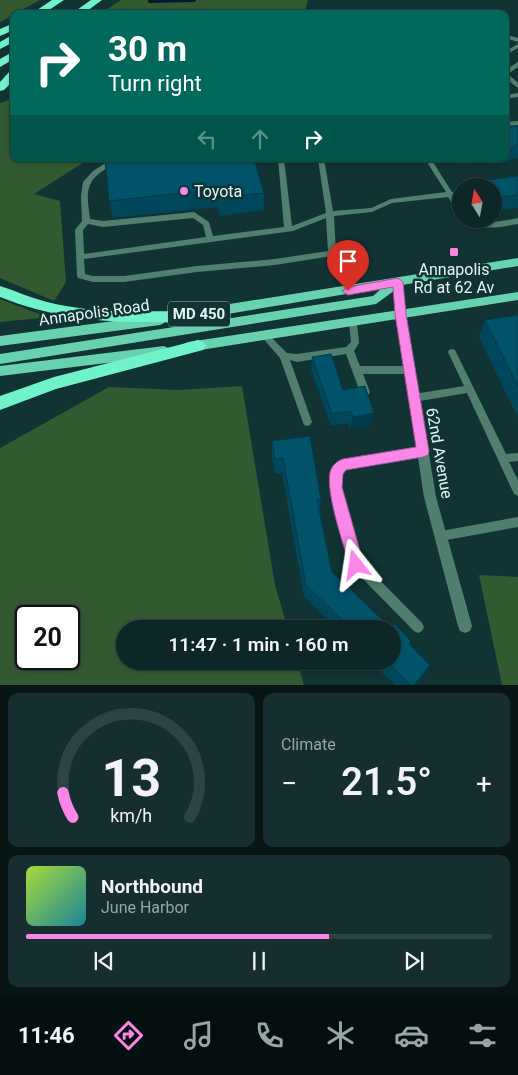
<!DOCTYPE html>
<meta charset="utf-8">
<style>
body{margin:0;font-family:Roboto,sans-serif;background:#162e2f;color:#f1f3f6;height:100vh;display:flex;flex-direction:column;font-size:19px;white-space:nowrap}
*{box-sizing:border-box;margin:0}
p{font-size:16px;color:#9aa5a7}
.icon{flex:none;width:28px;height:28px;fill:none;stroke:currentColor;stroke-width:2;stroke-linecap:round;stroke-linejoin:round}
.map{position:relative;height:685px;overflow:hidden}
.panel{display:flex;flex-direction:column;gap:8px;padding:8px;background:#071515;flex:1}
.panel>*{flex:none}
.banner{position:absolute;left:10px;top:10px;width:499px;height:152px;border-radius:10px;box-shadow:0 1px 4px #0004,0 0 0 1px #2d4344;background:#00695c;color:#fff;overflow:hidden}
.needle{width:32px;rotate:349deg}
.buttons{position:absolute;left:452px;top:178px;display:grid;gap:10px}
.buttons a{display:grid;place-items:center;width:50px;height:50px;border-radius:50%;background:#0d2627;box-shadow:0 1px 4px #0004,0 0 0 1px #2d4344;font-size:25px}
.speed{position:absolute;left:15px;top:605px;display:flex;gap:10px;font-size:25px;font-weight:700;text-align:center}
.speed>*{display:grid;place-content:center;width:65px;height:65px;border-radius:50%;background:#0d2627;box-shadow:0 1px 4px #0004,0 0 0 1px #2d4344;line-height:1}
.speed .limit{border:2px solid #111;border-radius:8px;background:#fff;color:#111}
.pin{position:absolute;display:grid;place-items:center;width:42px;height:42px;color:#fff;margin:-51px -21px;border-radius:50% 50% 50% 0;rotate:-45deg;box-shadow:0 0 5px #0007}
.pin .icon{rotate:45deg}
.me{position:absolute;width:55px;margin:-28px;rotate:345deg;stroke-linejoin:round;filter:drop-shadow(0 0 4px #0008)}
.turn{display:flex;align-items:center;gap:18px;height:105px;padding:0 15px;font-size:22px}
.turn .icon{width:65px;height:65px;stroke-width:2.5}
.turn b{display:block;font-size:35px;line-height:42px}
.lanes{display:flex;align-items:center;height:48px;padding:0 15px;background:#0003;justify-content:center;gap:25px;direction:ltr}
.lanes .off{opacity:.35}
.big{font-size:38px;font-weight:600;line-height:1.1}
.panel .tile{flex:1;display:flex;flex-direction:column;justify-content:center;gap:8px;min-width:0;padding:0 18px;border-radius:10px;background:#162e2f}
.panel .dial{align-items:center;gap:0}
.dial svg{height:130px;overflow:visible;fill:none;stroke:#2d4344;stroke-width:7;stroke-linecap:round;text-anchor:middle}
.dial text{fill:#f1f3f6;stroke:none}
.song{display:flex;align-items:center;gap:15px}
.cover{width:60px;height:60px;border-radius:8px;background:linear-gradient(135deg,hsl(80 70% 55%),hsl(190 70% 35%))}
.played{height:5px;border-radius:2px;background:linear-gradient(90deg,#fa87e7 65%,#2d4344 65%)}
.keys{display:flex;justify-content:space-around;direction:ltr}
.heat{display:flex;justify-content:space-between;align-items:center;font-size:28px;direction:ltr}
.panel .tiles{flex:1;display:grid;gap:8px;grid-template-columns:1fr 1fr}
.tile:last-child{grid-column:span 2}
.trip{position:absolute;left:116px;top:620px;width:285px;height:50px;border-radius:25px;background:#0d2627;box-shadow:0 1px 4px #0004,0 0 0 1px #2d4344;font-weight:600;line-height:50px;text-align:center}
.dock{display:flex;height:80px;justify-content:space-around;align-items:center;background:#050f10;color:#9aa5a7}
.dock .icon{width:35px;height:35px}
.dock .selected{color:#fa87e7}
.dock b{font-size:22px;color:#f1f3f6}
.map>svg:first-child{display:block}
.green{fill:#325930;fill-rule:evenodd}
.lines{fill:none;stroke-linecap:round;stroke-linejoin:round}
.stream{stroke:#03172d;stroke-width:4}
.service{fill:#507f6f;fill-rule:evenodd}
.minor{fill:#507f6f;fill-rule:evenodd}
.primary{fill:#68d1b0;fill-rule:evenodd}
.motorway{fill:#70f2ca;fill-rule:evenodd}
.wall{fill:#01475b}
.shaded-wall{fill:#013a4a}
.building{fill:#01536a;stroke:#013a4a}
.route{fill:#fa87e7;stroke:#a25896}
.poi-dot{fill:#fa87e7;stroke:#113334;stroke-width:2}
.labels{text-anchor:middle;stroke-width:5;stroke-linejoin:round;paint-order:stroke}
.shield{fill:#113334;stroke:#a3bbbc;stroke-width:1}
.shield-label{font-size:15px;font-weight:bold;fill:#e2f5f6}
.poi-label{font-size:16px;fill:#e2f5f6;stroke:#113334;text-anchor:start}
.street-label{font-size:16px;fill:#e2f5f6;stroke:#113334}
</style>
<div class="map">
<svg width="518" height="685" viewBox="0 0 518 685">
<rect width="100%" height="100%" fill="#113334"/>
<!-- green -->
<g class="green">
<polygon points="0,0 40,0 0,22"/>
<polygon points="121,0 308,0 304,14 100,14"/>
<polygon points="14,98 14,159 89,159 34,194 60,201 66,282 54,301 0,278 0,103"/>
<polygon points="0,299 42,315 41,318 0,322"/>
<path d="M242 386 275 585 288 629H125V661H297L304 685H0V448L109 387 178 390ZM69 616V659H26V616Z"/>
<polygon points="479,575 518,577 518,685 502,685"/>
</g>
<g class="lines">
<!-- stream -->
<polyline class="stream" points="150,1 194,0"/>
<!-- service -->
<g class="service">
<polygon points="505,34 518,38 518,42 505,38"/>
<polygon points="518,44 518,48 505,55 505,51"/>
<polygon points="518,62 518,67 508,74 518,83 518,88 505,78 505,70"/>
<polygon points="518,93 518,97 505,99 505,95"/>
<polygon points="518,121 518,125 505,126 505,122"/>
<path d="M112 159H120C115 164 107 168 101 172 83 185 88 200 90 219L103 221 194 212 209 222 213 236 284 227 278 159H284L292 226 326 213 318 159H324L333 211 371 208 391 199 446 192 425 159H431L452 192 461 191V195L455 196 461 206V213H458L448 197 392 203 372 212 334 216 336 253 332 256 275 265 197 272 124 282H93L78 278 77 276 75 230 82 221 81 196 83 182 93 171ZM193 218 203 225 206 237 84 254 83 230 88 224 103 227ZM326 218 328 251 275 259 197 266 124 276H93L85 274 84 259 293 231Z"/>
<path d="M518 218V224C501 227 478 232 463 219 471 219 476 221 484 222 495 223 507 220 518 218Z"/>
<polygon points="353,319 357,322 359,343 354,351 360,366 410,366 413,367 415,370 413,373 410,374 363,374 370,392 368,395 365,396 362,395 360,392 346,354 297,362 290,360 312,422 310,425 307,426 304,425 280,358 260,335 261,333 267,333 287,353 297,354 346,347 351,342 349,322"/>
<polygon points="452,349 455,350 456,352 506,454 518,453 518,461 509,462 518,480 518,496 514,494 467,393 414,402 411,401 409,398 411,395 414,394 464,386 448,352 449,350"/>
<polygon points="423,447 426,448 428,451 426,454 423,455 346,469 342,474 341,487 362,562 422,623 424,627 422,631 418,633 414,631 353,569 331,487 332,472 339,462"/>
<polygon points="518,517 518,527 441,541 437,540 436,536 437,532 441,531"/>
</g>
<!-- minor -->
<polygon class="minor" points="398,279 403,282 406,314 436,497 472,626 470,631 465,633 460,631 458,626 424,497 396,314 393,282"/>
<!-- primary -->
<g class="primary">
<polygon points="518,258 518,266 402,285 376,304 0,364 0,354 373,296 382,288 180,322 176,320 174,317 176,314 180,312"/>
<polygon points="518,292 518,300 188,352 184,350 182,347 184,344 188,342"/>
<polygon points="160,315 164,317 166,320 164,323 160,325 0,346 0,336"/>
<polygon points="164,346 168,348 170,351 168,354 164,356 0,376 0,366"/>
</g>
<!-- motorway -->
<g class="motorway">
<polygon points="52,0 64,0 43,14 31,14"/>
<polygon points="91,0 102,0 83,14 71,14"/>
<polygon points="14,23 14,30 0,36 0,29"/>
<polygon points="14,34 14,42 0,49 0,42"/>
<polygon points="14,51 14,59 0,67 0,59"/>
<polygon points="14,70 14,80 4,90 0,91 0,82 10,71"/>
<path d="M0 286C16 291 31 298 47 302 94 314 143 311 190 311L195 312 197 316 195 320C182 324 167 322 153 322 100 323 50 317 0 297Z"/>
<polygon points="198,340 203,342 206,346 203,350 56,389 0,410 0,396 54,377"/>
</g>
</g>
<!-- wall -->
<g class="wall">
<polygon points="518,126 518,158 510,159 510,162 491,164 490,162 461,164 458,159 505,159 505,127"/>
<polygon points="105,159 264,193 264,210 220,216 218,207 113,218 109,201"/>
<polygon points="518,176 518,208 494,211 494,186 472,186 474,182"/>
<polygon points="518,315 518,418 479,337 485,320"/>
<polygon points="312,357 343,390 372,426 350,430 348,423 331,426 311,370"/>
<polygon points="310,436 321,500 320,512 332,572 391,628 395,624 411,641 409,645 430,665 424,676 416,685 395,685 370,661 392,661 392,629 337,629 304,597 282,473 275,474 272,456 272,441"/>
</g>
<!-- shaded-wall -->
<g class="shaded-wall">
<polygon points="374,413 372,426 350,430 353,417"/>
<polygon points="430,665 424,676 416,685 414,685"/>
</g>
<!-- building -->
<g class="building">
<polygon points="518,126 518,145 513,146 514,148 505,149 505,127"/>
<polygon points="105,159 254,159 264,193 219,198 217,189 109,201"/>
<polygon points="518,176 518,195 494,198 494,186 476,186 474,182"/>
<polygon points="518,315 518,386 485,320"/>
<polygon points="331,354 343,390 365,386 374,413 353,417 350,411 332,414 312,357"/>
<polygon points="310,436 321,500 317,500 332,572 391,628 395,624 411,641 409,644 430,665 414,685 411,685 386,661 392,661 392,629 352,629 306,585 283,458 275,459 272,441"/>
</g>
<!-- route -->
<path class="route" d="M398 278 403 282 406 314 429 451 428 455 423 457 346 470 343 474 342 487 364 565 362 569 356 571 351 569 349 565C343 542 326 494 330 473 331 466 337 461 343 459L416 447 395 314 393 287 348 295 342 291 348 287Z"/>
<!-- markers -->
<g class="poi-dot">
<circle cx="184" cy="191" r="5"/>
<rect x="449" y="247" width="10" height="10" rx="2.5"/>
</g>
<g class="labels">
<!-- shield labels -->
<rect class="shield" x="168" y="301.5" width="62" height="25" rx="4"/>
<g class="shield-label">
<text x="199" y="319">MD 450</text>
</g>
<!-- poi labels -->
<g class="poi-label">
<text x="194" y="197">Toyota</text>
<text x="454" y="275" text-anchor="middle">Annapolis<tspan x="454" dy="18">Rd at 62 Av</tspan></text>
</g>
<!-- street labels -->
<g class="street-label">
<text transform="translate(94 312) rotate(-8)" y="6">Annapolis Road</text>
<text transform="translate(440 453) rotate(80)" y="6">62nd Avenue</text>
</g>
</g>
</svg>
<div class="buttons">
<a><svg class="needle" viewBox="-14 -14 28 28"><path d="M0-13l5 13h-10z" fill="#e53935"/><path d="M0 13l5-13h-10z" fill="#9aa5a7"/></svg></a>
</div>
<div class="speed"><div class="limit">20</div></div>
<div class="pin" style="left:348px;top:291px;background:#d93025"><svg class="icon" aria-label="arrive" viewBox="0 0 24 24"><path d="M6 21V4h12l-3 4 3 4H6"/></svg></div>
<svg class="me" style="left:356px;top:565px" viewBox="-20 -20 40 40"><path d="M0-17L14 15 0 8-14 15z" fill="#fa87e7" stroke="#fff" stroke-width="4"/></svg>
<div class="trip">11:47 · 1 min · 160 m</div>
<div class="banner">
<div class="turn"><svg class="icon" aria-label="right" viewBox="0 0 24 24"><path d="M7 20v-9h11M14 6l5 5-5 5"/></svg><div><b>30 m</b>Turn right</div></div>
<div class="lanes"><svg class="icon off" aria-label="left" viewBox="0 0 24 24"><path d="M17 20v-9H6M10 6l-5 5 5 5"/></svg><svg class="icon off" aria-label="ahead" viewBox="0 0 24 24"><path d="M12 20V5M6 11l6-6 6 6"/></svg><svg class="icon" aria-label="right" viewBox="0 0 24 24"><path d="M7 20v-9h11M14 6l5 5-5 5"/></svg></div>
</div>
</div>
<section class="panel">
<div class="tiles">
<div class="tile dial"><svg viewBox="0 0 100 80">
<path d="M14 69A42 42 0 1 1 86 69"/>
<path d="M14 69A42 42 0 0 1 8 54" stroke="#fa87e7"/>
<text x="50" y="56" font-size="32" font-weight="700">13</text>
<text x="50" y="72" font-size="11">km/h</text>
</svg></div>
<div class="tile"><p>Climate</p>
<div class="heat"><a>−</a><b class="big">21.5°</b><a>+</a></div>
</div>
<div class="tile">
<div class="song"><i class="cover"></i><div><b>Northbound</b><p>June Harbor</p></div></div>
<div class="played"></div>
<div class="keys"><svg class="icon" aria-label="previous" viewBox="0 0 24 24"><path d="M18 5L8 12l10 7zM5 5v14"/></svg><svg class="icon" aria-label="pause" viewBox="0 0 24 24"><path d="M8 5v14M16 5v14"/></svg><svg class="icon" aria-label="next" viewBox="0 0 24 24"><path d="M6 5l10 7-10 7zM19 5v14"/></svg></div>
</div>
</div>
</section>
<nav class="dock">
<b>11:46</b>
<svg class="icon selected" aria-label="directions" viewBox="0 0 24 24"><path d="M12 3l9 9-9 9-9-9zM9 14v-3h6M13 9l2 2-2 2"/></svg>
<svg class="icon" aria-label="music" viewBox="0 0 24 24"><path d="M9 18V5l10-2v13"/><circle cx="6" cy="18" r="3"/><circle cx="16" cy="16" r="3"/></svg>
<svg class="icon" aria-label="phone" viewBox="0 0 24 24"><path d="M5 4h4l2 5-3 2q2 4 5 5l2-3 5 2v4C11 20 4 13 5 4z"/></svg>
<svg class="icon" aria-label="climate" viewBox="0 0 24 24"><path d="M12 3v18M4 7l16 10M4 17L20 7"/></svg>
<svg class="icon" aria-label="car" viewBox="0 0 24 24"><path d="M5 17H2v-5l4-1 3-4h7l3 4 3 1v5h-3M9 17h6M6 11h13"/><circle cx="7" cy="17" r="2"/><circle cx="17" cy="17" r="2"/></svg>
<svg class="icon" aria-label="filters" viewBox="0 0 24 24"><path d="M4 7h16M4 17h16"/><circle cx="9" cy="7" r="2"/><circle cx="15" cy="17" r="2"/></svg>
</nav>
